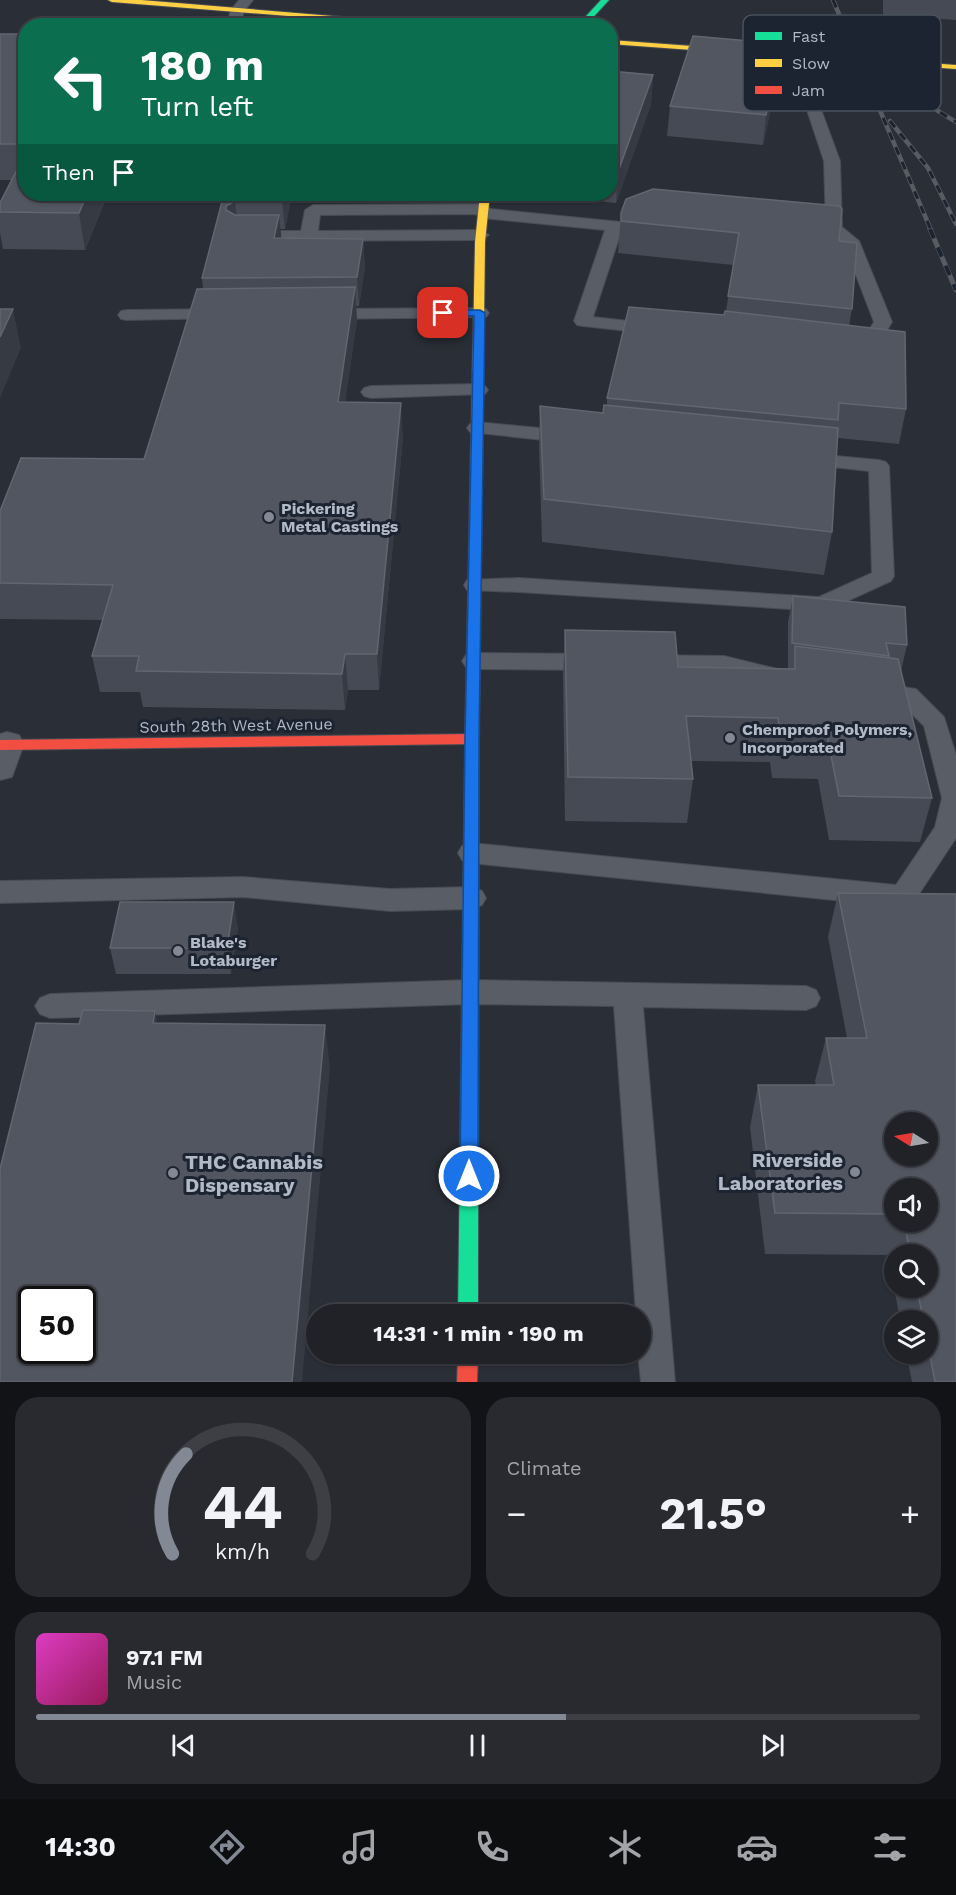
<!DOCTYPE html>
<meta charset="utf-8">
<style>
body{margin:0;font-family:"Work Sans",sans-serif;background:#282a30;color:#f1f3f6;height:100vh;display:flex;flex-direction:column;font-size:22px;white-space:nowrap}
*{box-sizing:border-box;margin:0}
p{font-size:20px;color:#a2a4a8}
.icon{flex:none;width:33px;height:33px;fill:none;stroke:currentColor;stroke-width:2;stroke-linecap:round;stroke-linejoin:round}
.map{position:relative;height:1382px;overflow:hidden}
.details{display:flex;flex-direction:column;gap:15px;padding:15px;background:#121316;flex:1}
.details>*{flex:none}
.hud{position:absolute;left:18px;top:18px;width:600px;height:183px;border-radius:24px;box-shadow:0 2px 4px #0004,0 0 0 2px #3d3f45;background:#0b6e4f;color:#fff;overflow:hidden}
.needle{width:39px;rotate:281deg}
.fabs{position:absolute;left:884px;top:1112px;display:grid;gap:12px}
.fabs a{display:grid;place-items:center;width:54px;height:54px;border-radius:50%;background:#202228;box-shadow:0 2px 4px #0004,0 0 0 2px #3d3f45;font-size:30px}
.speed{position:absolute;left:18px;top:1286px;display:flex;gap:12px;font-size:30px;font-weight:700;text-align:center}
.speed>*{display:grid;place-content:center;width:78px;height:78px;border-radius:50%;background:#202228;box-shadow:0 2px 4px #0004,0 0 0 2px #3d3f45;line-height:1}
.speed .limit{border:3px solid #111;border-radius:9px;background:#fff;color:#111}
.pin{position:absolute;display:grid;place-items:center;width:51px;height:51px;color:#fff;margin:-26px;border-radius:12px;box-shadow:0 3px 9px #0006}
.me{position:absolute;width:66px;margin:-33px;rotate:0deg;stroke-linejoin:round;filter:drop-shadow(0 0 4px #0008)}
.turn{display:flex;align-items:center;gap:21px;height:126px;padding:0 24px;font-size:27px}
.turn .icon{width:78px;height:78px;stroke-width:2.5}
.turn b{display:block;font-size:42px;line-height:51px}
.then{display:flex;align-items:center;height:57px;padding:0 24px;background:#0003;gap:12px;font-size:22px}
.big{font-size:45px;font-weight:700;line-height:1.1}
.details .widget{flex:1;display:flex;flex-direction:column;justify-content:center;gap:9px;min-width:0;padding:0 21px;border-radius:24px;background:#282a30}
.details .dial{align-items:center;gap:0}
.dial svg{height:156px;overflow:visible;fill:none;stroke:#3d3f45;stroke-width:7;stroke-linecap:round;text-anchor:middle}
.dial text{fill:#f1f3f6;stroke:none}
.song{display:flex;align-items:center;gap:18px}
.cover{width:72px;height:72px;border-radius:9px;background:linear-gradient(135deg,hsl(310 70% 55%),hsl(330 70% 35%))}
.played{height:6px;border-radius:3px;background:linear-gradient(90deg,#838994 60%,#3d3f45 60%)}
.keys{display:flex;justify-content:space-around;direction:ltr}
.heat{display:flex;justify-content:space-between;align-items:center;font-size:33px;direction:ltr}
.details .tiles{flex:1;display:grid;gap:15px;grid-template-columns:1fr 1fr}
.widget:last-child{grid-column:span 2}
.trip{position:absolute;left:306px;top:1304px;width:345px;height:60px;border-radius:30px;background:#202228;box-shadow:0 2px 4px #0004,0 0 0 2px #3d3f45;font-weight:700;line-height:60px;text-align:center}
.dock{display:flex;height:96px;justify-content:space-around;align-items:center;background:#0d0e10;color:#a2a4a8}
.dock .icon{width:42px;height:42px}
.dock .current{color:#838994}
.dock b{font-size:27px;color:#f1f3f6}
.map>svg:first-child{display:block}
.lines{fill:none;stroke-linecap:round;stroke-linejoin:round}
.lane-casing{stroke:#474b53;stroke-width:2}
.street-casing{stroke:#474b53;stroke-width:2}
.fast-casing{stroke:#474b53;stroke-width:2}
.slow-casing{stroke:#474b53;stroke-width:2}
.jam-casing{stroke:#474b53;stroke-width:2}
.lane{fill:#595d65;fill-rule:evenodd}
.street{fill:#595d65;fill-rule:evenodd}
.fast{fill:#16e098;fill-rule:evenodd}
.slow{fill:#ffcf43;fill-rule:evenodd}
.jam{fill:#f24e42;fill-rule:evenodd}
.rail-far1-casing{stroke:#585c62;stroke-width:4.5}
.rail-casing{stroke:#585c62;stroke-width:5}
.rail-far1{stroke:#1d2431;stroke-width:3;stroke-dasharray:8;stroke-linecap:butt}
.rail{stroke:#1d2431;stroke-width:4;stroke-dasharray:10;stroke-linecap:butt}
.wall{fill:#464a54;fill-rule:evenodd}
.shaded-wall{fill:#363a43}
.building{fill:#525660;stroke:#616670;stroke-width:1.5;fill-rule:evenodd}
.route{fill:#1a73e8;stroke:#114b97;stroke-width:1.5}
.poi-dot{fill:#838994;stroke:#1d2431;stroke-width:2}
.labels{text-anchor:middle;stroke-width:6;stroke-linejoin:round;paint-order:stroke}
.poi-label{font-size:16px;font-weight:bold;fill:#b3bac7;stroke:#1d2431;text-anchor:start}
.street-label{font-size:16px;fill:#b3bac7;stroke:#1d2431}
.near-poi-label{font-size:20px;font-weight:bold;fill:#b3bac7;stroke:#1d2431;text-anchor:end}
.key{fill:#1d2431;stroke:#4a515e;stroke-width:1.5}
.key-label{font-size:16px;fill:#b3bac7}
</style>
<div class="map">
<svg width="956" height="1382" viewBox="0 0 956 1382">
<rect width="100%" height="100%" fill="#2a2e36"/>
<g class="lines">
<!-- lane casing -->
<g class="lane-casing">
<g id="lane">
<polygon points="239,0 253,0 244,11 240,26 226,26 231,10"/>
<polygon points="812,100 819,104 840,161 842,227 859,241 892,322 871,356 864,358 853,355 851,351 853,347 859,346 874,322 844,244 826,229 824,161 805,104"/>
<polygon points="483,204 491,209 621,222 623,226 593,317 655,324 661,325 664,329 661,333 655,334 583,326 577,325 574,321 605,230 483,218 475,214 320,215 318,231 481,230 489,235 481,240 250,241 242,236 250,231 301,231 305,210 313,205"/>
<polygon points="480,308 486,309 489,313 486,317 324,319 318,318 315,314 318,310 324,309"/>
<polygon points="220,309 226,310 229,314 226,318 127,320 121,319 118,315 121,311 127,310"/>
<polygon points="478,384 485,386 488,390 485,394 371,398 364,396 361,392 364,388 371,386"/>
<polygon points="477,422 571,431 578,433 581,437 578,441 571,443 470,432 467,428 470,424"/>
<polygon points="803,453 879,460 886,462 889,466 894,576 891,581 830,609 822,611 519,592 467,590 464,585 467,580 519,578 819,597 872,573 869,471 796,463 793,459 796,455"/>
<polygon points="474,653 595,654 603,656 607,662 603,668 595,670 474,669 466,667 462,661 466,655"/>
<polygon points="645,655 724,656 782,670 786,676 782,682 774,684 724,672 645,671 637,669 633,663 637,657"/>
<polygon points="877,683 916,689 944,717 956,755 956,838 913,903 903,907 471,863 462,860 458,853 462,846 471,843 896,885 935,827 942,798 924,726 900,702 869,697 865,691 869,685"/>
<polygon points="243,877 390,889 472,887 482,891 486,898 482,905 472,909 390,911 243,897 0,903 0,881"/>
<polygon points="470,980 806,986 816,990 820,998 816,1006 806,1010 643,1007 675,1382 641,1382 638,1353 640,1353 640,1314 636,1314 614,1006 470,1004 50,1018 40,1014 35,1006 40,998 50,994"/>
</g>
</g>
<!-- street casing -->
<g class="street-casing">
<polygon id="street" points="7,732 19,735 24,744 12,777 0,780 0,734"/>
</g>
<!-- fast casing -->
<g class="fast-casing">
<g id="fast">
<polygon points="601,0 609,0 585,26 577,26"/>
<polygon points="472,736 479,741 478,1314 458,1314 465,741"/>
</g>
</g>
<!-- slow casing -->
<g class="slow-casing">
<g id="slow">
<polygon points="108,0 141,0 453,26 414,26 112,2"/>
<polygon points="610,40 956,65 956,69 610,44"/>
<polygon points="480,194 490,194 485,242 479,741 472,746 465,741 475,242"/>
</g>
</g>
<!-- jam casing -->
<g class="jam-casing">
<g id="jam">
<polygon points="472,734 479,739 472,744 0,750 0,740"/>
<polygon points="458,1353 478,1353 477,1382 457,1382"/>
</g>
</g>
<!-- lane -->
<use href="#lane" class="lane"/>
<!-- street -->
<use href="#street" class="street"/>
<!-- fast -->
<use href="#fast" class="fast"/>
<!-- slow -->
<use href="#slow" class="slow"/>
<!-- jam -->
<use href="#jam" class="jam"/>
<!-- rail-far1 casing -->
<g class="rail-far1-casing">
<g id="rail-far1">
<polyline points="833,0 931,230"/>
<path d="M848 25C876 67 913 97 956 122"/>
<polyline points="890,121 928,168 956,224"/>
</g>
</g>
<!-- rail casing -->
<g class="rail-casing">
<polyline id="rail" points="930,229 956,290"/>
</g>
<!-- rail-far1 -->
<use href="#rail-far1" class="rail-far1"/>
<!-- rail -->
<use href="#rail" class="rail"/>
</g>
<!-- wall -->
<g class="wall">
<polygon points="883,0 956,0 956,20 883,15"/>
<polygon points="0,34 26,34 26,194 108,194 85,250 3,249 0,233 0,203 12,180 0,180"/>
<polygon points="610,71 653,75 651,104 616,203 556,197 556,194 610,194"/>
<polygon points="779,72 763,145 667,136 670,106"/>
<polygon points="220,194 292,194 285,229 280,229 281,238 363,239 365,267 359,306 356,306 357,320 345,402 403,437 379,690 348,690 345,710 143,707 140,692 100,692 92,656 102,620 0,619 0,511 144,459 203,289 202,278 221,206"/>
<polygon points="621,213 839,241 852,309 849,326 906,409 899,444 838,438 832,532 824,575 542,542 539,447 540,406 603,413 607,406 607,398 724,315 726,311 733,265 618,253"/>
<polygon points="793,596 907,645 901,671 932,798 920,842 829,840 818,779 772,778 770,762 691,761 693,779 687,823 565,821 563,674 565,630 678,667 788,669 788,622"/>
<path d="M838 893 956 894V1382H912L906 1353H927V1320H900L894 1287H927V1254H894V1287L888 1255 765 1254 750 1127 758 1085H816L815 1081 826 1038H847L828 937ZM894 1122H927V1155H894ZM894 1188H927V1221H894Z"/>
<polygon points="238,928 231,974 116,974 110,948"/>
</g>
<!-- shaded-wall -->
<g class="shaded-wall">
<polygon points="783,44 779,72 763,145 766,115"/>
<polygon points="653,75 651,104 616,203 618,172"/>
<polygon points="87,194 108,194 85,250 79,213"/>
<polygon points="284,194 292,194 285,229 282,201"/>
<polygon points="235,201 238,229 229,234 226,206"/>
<polygon points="279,215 282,243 274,238"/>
<polygon points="363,239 365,267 359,306 357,277"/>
<polygon points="355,287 357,320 340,436 338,402"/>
<polygon points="13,309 21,348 0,398 0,337"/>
<polygon points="401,403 403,437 379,690 377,654"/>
<polygon points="345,654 348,690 345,710 342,674"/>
<polygon points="234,902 238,928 231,974 227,948"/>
<polygon points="155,1011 164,1054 153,1023"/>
<polygon points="325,1025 330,1068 302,1382 292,1382"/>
</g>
<!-- building -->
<g class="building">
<rect x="0" y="34" width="26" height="110"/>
<polygon points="693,36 783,44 766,115 670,106"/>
<polygon points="610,71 653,75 618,172 610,171"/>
<polygon points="26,152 26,194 87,194 79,213 0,212 0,203"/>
<polygon points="653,189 839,206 842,209 839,241 857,243 852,309 728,296 739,233 621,221 621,213 626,199"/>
<polygon points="220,194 284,194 282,201 235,201 226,206 226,210 235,215 279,215 274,238 363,239 357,277 202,278 224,194"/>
<polygon points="355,287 338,402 401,403 377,654 345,654 342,674 136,671 139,656 92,656 113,585 0,583 0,511 21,458 144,459 197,289"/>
<polygon points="629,307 724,315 725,311 905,332 906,409 839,403 838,420 607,398"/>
<polygon points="0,309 13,309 0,337"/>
<polygon points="604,405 838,428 832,532 544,499 540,406 603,413"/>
<polygon points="793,596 905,607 907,645 886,643 889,656 792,643"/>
<polygon points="565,630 675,632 678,667 795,669 795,646 898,659 932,798 839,796 827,735 780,734 778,718 686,716 693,779 568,777"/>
<path d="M838 893 956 894V1382H935L927 1339V1320H923L917 1287H927V1254H910L904 1221H927V1188H894V1214L775 1213 758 1085H834L826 1038H867ZM894 1122H927V1155H894Z"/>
<polygon points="120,902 234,902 227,948 110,948"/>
<path d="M83 1010 155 1011 153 1023 325 1025 292 1382H0V1169L36 1023 79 1024ZM32 1299H82V1350H32Z"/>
</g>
<!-- route -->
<polygon class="route" points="443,310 480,310 485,313 479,739 478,1176 475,1182 469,1184 463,1182 460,1176 465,739 474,316 439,315 439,311"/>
<!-- markers -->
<g class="poi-dot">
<circle cx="269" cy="517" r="6"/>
<circle cx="730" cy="738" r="6"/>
<circle cx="178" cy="951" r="6"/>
<circle cx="855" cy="1172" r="6"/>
<circle cx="173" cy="1173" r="6"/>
</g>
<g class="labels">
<!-- poi labels -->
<g class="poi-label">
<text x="281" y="514">Pickering<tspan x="281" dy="18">Metal Castings</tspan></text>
<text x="742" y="735">Chemproof Polymers,<tspan x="742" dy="18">Incorporated</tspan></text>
<text x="190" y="948">Blake's<tspan x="190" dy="18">Lotaburger</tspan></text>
</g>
<!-- street labels -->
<g class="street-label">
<text transform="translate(236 725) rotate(-1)" y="6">South 28th West Avenue</text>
</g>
<!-- near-poi labels -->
<g class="near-poi-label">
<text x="843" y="1167">Riverside<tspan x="843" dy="23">Laboratories</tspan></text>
<text x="185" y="1169" text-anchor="start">THC Cannabis<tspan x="185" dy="23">Dispensary</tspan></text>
</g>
</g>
<!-- legend -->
<rect x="743" y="15" width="198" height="96" rx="9" class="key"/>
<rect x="755" y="32" width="27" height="8" fill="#16e098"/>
<rect x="755" y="59" width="27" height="8" fill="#ffcf43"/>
<rect x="755" y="86" width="27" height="8" fill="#f24e42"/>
<g class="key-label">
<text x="792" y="42">Fast</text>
<text x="792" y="69">Slow</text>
<text x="792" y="96">Jam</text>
</g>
</svg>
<div class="fabs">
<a><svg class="needle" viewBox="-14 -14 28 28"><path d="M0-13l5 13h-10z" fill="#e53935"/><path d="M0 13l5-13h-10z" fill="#a2a4a8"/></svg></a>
<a><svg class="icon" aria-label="sound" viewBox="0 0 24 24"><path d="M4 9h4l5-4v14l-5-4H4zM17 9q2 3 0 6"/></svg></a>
<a><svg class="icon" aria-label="search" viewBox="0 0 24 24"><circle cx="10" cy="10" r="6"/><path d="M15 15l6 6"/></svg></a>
<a><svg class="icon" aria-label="layers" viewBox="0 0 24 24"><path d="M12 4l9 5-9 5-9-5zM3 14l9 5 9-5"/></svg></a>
</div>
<div class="speed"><div class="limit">50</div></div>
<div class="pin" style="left:443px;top:313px;background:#d93025"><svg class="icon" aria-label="arrive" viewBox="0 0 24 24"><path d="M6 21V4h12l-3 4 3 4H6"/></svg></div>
<svg class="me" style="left:469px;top:1176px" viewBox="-20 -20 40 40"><circle r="17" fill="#1a73e8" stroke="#fff" stroke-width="3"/><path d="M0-11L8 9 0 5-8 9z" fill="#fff"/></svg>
<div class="trip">14:31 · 1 min · 190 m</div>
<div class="hud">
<div class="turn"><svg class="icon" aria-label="left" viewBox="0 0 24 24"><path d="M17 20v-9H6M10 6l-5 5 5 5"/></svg><div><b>180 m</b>Turn left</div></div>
<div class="then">Then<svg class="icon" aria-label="arrive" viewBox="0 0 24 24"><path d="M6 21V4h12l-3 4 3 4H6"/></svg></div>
</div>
</div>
<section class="details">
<div class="tiles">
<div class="widget dial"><svg viewBox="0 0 100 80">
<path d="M14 69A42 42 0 1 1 86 69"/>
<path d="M14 69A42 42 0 0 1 21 18" stroke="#838994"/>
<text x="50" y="56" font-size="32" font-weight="700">44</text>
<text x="50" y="72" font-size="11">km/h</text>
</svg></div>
<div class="widget"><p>Climate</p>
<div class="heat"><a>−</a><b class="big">21.5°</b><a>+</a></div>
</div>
<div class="widget">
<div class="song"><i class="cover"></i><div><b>97.1 FM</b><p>Music</p></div></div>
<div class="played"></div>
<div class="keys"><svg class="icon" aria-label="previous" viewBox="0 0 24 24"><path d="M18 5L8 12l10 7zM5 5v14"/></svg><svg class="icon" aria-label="pause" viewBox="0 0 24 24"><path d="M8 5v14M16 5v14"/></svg><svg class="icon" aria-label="next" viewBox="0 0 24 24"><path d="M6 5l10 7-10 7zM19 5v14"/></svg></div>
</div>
</div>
</section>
<nav class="dock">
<b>14:30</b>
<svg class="icon current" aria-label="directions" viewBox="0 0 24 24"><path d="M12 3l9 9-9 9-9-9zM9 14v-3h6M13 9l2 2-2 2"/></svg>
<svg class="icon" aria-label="music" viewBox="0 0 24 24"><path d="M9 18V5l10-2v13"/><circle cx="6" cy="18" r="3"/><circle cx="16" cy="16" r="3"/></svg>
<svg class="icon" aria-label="phone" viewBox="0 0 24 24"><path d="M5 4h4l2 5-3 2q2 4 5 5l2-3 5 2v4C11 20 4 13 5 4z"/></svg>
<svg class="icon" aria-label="climate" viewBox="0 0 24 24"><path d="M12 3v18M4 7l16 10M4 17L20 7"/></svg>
<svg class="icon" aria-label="car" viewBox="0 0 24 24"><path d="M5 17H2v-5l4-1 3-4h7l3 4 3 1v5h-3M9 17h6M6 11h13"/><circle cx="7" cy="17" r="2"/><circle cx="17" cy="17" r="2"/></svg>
<svg class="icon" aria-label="filters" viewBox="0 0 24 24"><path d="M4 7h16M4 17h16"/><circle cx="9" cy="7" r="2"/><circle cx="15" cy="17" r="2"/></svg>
</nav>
